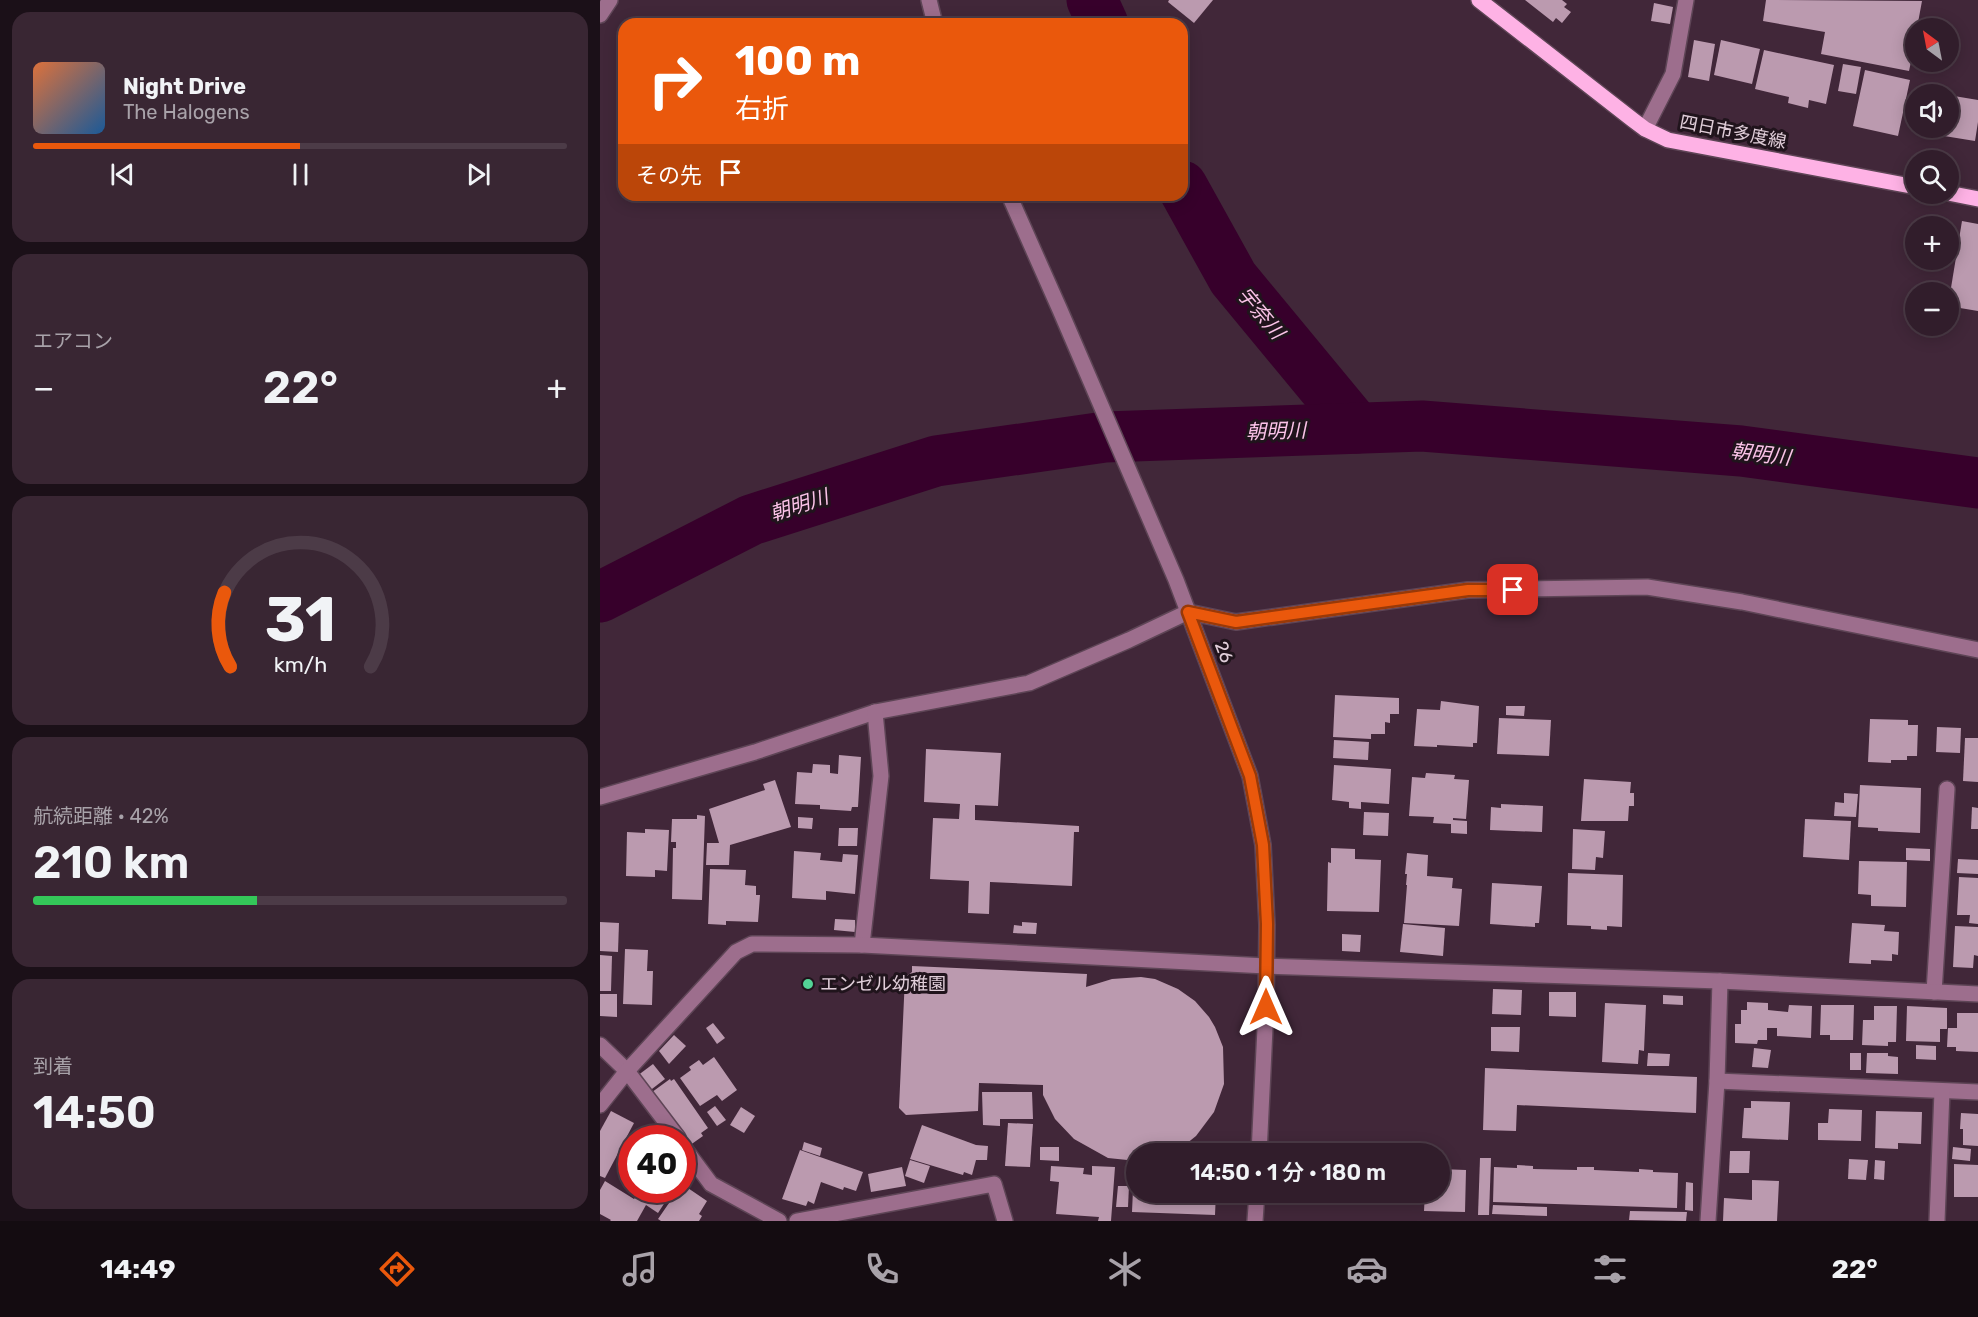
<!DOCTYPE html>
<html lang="ja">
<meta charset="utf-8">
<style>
body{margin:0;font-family:Rubik,"Noto Sans JP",sans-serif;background:#392633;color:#f1f3f6;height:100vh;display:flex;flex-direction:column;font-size:22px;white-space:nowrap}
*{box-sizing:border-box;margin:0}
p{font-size:20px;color:#a8a2a9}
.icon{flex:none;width:33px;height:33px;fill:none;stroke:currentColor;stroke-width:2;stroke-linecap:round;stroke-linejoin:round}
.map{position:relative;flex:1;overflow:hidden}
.details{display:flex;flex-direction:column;gap:12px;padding:12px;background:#1b1018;width:600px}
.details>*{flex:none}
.top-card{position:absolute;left:18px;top:18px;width:570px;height:183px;border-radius:18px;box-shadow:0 3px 15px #0003,0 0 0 2px #4c3b47;background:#ea580c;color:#fff;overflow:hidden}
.needle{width:39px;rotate:328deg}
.buttons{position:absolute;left:1305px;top:18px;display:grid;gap:12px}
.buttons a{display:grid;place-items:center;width:54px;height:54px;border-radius:50%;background:#311d2b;box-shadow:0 3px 15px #0003,0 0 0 2px #4c3b47;font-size:30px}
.speed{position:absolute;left:18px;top:1125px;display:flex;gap:12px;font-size:30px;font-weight:700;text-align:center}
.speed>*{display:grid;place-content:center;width:78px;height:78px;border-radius:50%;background:#311d2b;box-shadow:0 3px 15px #0003,0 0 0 2px #4c3b47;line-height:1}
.speed .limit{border:9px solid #d22;background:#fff;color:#111}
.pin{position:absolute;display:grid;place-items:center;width:51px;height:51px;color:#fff;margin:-26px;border-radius:12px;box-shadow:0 3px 9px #0006}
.me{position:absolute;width:66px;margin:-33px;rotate:0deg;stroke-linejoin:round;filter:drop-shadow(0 0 4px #0008)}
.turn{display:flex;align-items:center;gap:21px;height:126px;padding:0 18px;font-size:27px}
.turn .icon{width:78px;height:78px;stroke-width:2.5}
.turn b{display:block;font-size:42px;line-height:51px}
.then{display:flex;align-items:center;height:57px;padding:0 18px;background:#0003;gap:12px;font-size:22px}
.big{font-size:45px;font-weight:600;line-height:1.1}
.details .widget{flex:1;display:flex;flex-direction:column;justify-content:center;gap:9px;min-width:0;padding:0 21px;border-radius:18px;background:#392633}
.details .dial{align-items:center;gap:0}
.dial svg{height:156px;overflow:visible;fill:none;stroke:#4c3b47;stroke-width:7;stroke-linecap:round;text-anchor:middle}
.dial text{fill:#f1f3f6;stroke:none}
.song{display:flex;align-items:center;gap:18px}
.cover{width:72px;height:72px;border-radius:9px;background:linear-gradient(135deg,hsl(20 70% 55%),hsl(210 70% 35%))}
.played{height:6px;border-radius:3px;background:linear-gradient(90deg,#ea580c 50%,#4c3b47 50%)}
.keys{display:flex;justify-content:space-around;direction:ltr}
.heat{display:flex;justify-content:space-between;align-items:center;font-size:33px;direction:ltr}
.charge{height:9px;border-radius:4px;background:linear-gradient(90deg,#34c759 42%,#4c3b47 0)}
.trip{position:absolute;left:526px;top:1143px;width:324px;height:60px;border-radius:30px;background:#311d2b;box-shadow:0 3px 15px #0003,0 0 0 2px #4c3b47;font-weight:600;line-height:60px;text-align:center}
.dock{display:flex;height:96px;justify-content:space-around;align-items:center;background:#140c11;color:#a8a2a9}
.dock .icon{width:42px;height:42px}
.dock .selected{color:#ea580c}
.dock b{font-size:27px;color:#f1f3f6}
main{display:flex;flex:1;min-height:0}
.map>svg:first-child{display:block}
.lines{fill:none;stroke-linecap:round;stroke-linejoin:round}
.river{stroke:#37002b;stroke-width:51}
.building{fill:#bb9aaf}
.minor-casing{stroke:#5e4556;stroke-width:18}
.major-casing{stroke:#5e4556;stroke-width:18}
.minor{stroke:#9d6e8d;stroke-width:15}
.major{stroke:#feb2e5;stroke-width:15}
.route-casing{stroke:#983908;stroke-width:15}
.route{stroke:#ea580c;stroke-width:10}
.poi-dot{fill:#53d396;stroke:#20141c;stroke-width:2}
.labels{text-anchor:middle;stroke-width:6;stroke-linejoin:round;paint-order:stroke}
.street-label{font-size:18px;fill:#e0ced9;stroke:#20141c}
.poi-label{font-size:18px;fill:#e0ced9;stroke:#20141c;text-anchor:start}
.water-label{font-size:20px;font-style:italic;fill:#fbc3e8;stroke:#20141c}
</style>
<main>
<section class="details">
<div class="widget">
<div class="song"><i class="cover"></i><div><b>Night Drive</b><p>The Halogens</p></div></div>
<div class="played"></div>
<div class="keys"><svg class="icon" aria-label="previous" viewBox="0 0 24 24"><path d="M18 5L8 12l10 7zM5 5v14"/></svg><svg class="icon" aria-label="pause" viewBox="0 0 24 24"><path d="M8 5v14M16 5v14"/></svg><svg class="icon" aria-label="next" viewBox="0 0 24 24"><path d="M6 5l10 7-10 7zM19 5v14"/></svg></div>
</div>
<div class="widget"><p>エアコン</p>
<div class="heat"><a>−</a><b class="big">22°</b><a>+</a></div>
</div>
<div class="widget dial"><svg viewBox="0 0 100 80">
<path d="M14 69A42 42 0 1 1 86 69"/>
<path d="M14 69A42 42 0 0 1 11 31" stroke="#ea580c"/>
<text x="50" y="56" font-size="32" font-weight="700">31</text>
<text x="50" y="72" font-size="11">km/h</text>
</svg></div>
<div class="widget"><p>航続距離 · 42%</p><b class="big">210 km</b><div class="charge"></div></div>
<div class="widget"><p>到着</p><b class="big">14:50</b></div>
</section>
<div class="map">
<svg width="1378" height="1221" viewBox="0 0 1378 1221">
<rect width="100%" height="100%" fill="#412739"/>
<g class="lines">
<!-- river -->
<g class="river">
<polyline points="492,0 503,24"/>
<polyline points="582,186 633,278 757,428"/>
<polyline points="0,597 151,520 336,461 505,437 822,426 1141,451 1378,483"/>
</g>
</g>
<!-- building -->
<g class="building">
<polygon points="569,0 613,0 594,23 568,2"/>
<polygon points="925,0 962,0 967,4 964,7 971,12 962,23 956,18 953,22"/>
<polygon points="1166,0 1322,1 1317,28 1316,28 1316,38 1309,71 1221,54 1225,32 1163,21"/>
<polygon points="1054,3 1073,7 1070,24 1051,21"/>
<polygon points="1094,40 1115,44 1109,81 1088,77"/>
<polygon points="1121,40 1160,49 1152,84 1114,75"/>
<polygon points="1164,50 1234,65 1226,104 1209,100 1208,108 1188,103 1189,97 1155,89"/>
<polygon points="1243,64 1261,67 1256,94 1238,91"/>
<polygon points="1265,70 1310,80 1298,136 1253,126"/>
<polygon points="1348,95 1378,100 1378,122 1375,141 1338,135 1338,132 1332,131 1332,128 1348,128"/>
<polygon points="1362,221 1378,224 1378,311 1348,306"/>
<polygon points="735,695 799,698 799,714 790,714 790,723 785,722 785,734 771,734 771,739 733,737"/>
<polygon points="841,701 879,706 877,743 873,743 873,747 837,745 837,747 814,746 817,709 840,710"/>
<polygon points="906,706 925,706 924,716 906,715"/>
<polygon points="899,718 951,720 949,756 897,754"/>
<polygon points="1270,719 1308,720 1308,725 1318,725 1317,756 1307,756 1307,760 1291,760 1291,763 1268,762"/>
<polygon points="1337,727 1361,728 1360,753 1336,752"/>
<polygon points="1365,738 1378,738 1378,782 1363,781"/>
<polygon points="734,740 769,742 768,760 733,758"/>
<polygon points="326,749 401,753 398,806 375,805 375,820 479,826 479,832 474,832 472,886 390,882 389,914 368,913 369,881 330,879 333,818 359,819 360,804 324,802"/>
<polygon points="239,755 261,757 258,807 252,807 251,811 220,809 220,805 195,804 197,772 212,773 213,764 230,765 230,773 238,774"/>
<polygon points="734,765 791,769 789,804 761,802 761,809 749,808 749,802 732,800"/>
<polygon points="826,773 855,775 854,779 869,780 866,819 853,818 853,820 867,821 867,834 851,833 851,824 833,823 834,817 809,816 812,777 825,778"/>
<polygon points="984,779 1031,782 1030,793 1034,793 1034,806 1029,806 1028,821 981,821"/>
<polygon points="175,780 191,827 130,845 129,865 106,865 107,843 119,843 109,809 165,790 163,784"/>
<polygon points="1260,785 1321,788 1320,833 1278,831 1278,828 1258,827"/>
<polygon points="1244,793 1258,794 1256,817 1234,816 1235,802 1244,803"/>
<polygon points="901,804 943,806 942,832 890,830 891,807 901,808"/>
<polygon points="1372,807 1378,808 1378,829 1371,829"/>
<polygon points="764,812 789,813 788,836 763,835"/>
<polygon points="97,815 105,816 102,900 72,899 73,848 76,848 76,842 71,842 72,819 97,819"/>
<polygon points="198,817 213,818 212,829 198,828"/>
<polygon points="1205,819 1251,821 1249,860 1203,857"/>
<polygon points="239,828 258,828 257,846 238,846"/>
<polygon points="45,829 69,830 67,871 55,870 55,877 26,876 27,832 45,833"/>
<polygon points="973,829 1005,831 1003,858 996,857 995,870 972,869"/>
<polygon points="731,848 755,849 755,859 781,860 779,912 727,911 728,862 731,863"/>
<polygon points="1306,848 1330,849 1330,861 1306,860"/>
<polygon points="194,851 221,853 220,860 242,862 243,854 258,855 255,894 226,891 226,900 192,898"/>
<polygon points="807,853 828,855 827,876 853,878 852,888 862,889 859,926 804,923 807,885 806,885 807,874 805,874"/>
<polygon points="1358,859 1378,860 1378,874 1357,873"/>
<polygon points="1259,861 1307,862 1306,907 1271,906 1271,895 1258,894"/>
<polygon points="110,869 146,870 145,885 156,886 156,895 160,895 158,922 126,921 126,925 108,924"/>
<polygon points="968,873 1023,875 1022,927 1007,926 1007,930 991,929 991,926 967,925"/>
<polygon points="1359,877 1378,878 1378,924 1369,923 1370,915 1357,915"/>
<polygon points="892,883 942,886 939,923 935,923 935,927 890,924"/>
<polygon points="235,919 255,920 255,932 234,930"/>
<polygon points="0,922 19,923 18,952 0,951"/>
<polygon points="422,922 437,923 436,934 413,933 414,925 422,926"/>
<polygon points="1252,923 1285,925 1284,931 1299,932 1298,955 1292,954 1292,961 1271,960 1271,964 1249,963"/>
<polygon points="803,924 845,928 843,956 800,952"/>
<polygon points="1355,926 1378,927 1378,956 1374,955 1373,968 1353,967"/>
<polygon points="742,934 761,935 760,952 742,951"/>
<polygon points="25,949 48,950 47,971 53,971 52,1005 23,1004"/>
<polygon points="0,955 12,956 11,991 0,991"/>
<polygon points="312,966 487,974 486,987 512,979 541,977 555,979 578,989 595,1001 609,1017 615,1027 623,1047 624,1084 614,1112 596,1136 586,1144 569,1154 537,1154 537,1161 508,1158 474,1139 455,1119 443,1095 443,1085 379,1083 378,1111 306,1115 299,1108 305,977 312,972"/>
<polygon points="893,989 922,990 921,1015 892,1014"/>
<polygon points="949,992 976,992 976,1017 949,1016"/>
<polygon points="0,994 17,994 17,1017 0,1016"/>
<polygon points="1063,995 1083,996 1083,1005 1063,1004"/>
<polygon points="1147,1002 1168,1003 1168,1010 1188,1012 1189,1005 1212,1006 1211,1038 1177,1036 1177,1028 1167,1028 1167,1040 1158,1040 1157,1044 1135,1043 1135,1024 1141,1024 1141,1010 1147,1010"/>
<polygon points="1005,1003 1046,1005 1044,1051 1039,1050 1038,1064 1002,1062"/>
<polygon points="1221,1005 1254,1005 1253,1040 1230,1040 1230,1035 1220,1035"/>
<polygon points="1274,1006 1297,1006 1296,1042 1288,1042 1288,1046 1262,1045 1263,1020 1274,1020"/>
<polygon points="1307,1006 1347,1008 1347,1029 1340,1029 1340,1042 1306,1041"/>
<polygon points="1357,1013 1378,1013 1378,1052 1356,1051 1356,1047 1347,1047 1348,1028 1357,1028"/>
<polygon points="113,1023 125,1038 117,1044 106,1028"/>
<polygon points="891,1027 920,1027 919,1052 891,1051"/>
<polygon points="74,1035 86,1046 69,1064 59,1051"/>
<polygon points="1316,1045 1336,1046 1336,1060 1316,1059"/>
<polygon points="1154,1048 1171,1050 1168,1068 1152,1067"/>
<polygon points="1048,1053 1070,1054 1069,1066 1047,1066"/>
<rect x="1250" y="1053" width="11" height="17"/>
<polygon points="1267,1053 1288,1053 1288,1056 1298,1057 1298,1074 1266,1073"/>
<polygon points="114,1057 137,1090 122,1101 117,1095 100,1106 80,1078 91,1070 89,1067 99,1060 103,1065"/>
<polygon points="53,1064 65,1079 48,1092 37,1076"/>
<polygon points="885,1068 1097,1077 1096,1113 917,1105 916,1131 883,1130"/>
<polygon points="70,1079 71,1081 74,1079 108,1128 101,1133 103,1136 86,1148 48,1095"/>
<polygon points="382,1092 432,1092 433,1119 400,1119 400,1126 383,1125"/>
<polygon points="1151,1101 1190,1102 1188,1140 1142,1138 1144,1108 1151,1108"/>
<polygon points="115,1106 126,1120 117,1126 107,1112"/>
<polygon points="141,1107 155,1116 144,1133 130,1125"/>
<polygon points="1229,1109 1262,1110 1261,1141 1218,1140 1218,1123 1228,1123"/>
<polygon points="11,1111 34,1123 5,1178 0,1176 0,1131"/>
<polygon points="1276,1111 1322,1112 1321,1144 1298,1143 1298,1149 1275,1148"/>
<polygon points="1361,1113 1378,1114 1378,1146 1363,1145 1363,1129 1360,1129"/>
<polygon points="408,1123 433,1124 430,1167 405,1166"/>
<polygon points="322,1125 376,1145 388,1146 387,1160 376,1160 372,1175 364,1172 363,1175 310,1159"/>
<polygon points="204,1142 222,1148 220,1156 202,1150"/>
<polygon points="440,1147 459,1147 459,1161 440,1160"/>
<polygon points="1353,1147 1371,1149 1370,1161 1352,1159"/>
<polygon points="200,1150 263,1172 256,1191 244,1187 243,1190 221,1182 214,1204 208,1201 206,1206 182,1199"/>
<polygon points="1130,1151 1150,1151 1149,1173 1129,1173"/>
<polygon points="880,1158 891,1158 889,1215 878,1215"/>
<polygon points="1249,1159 1268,1160 1266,1180 1248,1179"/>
<polygon points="310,1160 330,1166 324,1183 305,1176"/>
<polygon points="1275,1160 1285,1161 1284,1180 1274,1179"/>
<polygon points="1354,1164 1378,1165 1378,1197 1354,1197"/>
<polygon points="917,1165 933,1166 933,1169 977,1170 977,1167 994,1167 994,1170 1039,1172 1039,1169 1053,1170 1053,1172 1078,1173 1077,1208 893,1202 894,1167 917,1168"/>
<polygon points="451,1166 484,1168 483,1174 492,1175 492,1166 515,1167 511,1221 498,1221 499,1217 456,1214 459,1182 450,1181"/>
<polygon points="302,1167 306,1186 271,1192 268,1174"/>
<polygon points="534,1167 537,1167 537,1192 616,1192 615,1215 532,1212"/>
<polygon points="840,1169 866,1170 865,1212 824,1211 825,1192 840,1192"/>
<polygon points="1152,1180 1179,1181 1177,1221 1123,1221 1124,1198 1152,1200"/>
<polygon points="5,1181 34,1199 41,1190 73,1190 58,1213 46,1205 37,1221 10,1221 11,1220 0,1214 0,1190"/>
<polygon points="1086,1182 1093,1183 1093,1211 1085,1210"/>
<polygon points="82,1184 107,1201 99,1214 102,1216 99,1221 61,1221 58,1219 78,1190 82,1190"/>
<polygon points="518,1186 529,1186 528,1207 516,1207"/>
<polygon points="702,1192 756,1192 756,1196 702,1195"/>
<polygon points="893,1205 947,1207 947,1216 892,1214"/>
<polygon points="1030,1211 1087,1212 1086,1221 1029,1220"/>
</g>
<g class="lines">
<!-- minor casing -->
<g class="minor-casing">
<g id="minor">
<polyline points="329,0 335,24"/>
<polyline points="0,15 10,0"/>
<polyline points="1045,129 1073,74 1086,0"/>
<polyline points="409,195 460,310 576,580 650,776 663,845 667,925 666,1007 659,1154"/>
<polyline points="0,797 155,752 275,712 429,683 529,640 588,612 636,622 868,590 1047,587 1142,602 1378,650"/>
<polyline points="262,945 281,776 275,712"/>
<polyline points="1334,992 1347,789"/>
<polyline points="0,1045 27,1071 78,1138"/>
<polyline points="1117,1081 1378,1092"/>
<polyline points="0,1105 27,1071 136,952 152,944 262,945 666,966 1120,981 1378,994"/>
<polyline points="82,1145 111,1184 179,1221"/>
<polyline points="197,1221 394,1184 405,1221"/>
<polyline points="655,1221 657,1192"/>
<polyline points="1108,1221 1117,1081 1120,981"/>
<polyline points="1337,1221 1342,1091"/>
</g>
</g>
<!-- major casing -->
<g class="major-casing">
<g id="major">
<polyline points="879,0 1033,120 1045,129 1068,140 1316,187"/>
<polyline points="1348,193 1378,199"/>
</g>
</g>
<!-- minor -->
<use href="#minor" class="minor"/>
<!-- major -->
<use href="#major" class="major"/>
</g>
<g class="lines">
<!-- route casing -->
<g class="route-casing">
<polyline id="route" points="666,1007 667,924 663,845 650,776 588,612 636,622 868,590 913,590"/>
</g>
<!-- route -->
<use href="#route" class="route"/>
</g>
<!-- markers -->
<circle class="poi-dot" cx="208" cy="984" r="6"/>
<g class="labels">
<!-- street labels -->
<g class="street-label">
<text transform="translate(1133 132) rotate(11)" y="6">四日市多度線</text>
<text transform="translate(624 652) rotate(69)" y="6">26</text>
</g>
<!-- poi labels -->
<g class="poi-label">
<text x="220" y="990">エンゼル幼稚園</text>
</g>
<!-- water labels -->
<g class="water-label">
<text transform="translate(661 313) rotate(50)" y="7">宇奈川</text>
<text transform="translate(676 431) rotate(-2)" y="7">朝明川</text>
<text transform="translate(1161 454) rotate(7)" y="7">朝明川</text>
<text transform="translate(199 505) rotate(-18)" y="7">朝明川</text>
</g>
</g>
</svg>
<div class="buttons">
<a><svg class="needle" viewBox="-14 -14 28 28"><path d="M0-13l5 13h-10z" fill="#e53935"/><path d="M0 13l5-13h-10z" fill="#a8a2a9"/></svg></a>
<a><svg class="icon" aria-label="sound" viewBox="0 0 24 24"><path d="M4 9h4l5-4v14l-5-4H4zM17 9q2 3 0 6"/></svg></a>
<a><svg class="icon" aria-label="search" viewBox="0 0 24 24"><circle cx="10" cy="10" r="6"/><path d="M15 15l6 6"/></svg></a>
<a>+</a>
<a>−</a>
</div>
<div class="speed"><div class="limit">40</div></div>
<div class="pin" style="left:913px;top:590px;background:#d93025"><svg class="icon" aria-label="arrive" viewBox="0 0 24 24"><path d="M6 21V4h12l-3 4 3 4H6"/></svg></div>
<svg class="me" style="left:666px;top:1007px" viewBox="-20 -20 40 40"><path d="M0-17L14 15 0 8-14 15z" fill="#ea580c" stroke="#fff" stroke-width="4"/></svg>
<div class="trip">14:50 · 1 分 · 180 m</div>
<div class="top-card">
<div class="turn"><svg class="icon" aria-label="right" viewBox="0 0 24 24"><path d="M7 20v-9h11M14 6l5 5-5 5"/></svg><div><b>100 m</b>右折</div></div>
<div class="then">その先<svg class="icon" aria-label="arrive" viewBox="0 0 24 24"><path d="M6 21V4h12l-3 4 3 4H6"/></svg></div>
</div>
</div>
</main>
<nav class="dock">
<b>14:49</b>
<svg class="icon selected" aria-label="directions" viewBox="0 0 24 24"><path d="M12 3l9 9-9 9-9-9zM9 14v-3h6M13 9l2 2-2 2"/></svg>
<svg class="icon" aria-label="music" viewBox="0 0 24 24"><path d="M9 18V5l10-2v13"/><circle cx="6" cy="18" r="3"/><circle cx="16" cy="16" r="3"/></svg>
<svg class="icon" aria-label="phone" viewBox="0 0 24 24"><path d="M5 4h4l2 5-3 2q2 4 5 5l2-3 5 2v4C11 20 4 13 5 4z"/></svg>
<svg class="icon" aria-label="climate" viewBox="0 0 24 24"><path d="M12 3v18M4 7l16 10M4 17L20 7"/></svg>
<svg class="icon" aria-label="car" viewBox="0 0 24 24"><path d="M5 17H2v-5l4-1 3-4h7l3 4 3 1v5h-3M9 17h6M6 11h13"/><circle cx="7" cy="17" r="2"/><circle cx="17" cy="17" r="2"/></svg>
<svg class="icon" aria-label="filters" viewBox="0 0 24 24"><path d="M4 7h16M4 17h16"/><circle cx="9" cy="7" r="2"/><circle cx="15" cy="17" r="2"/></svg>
<b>22°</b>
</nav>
